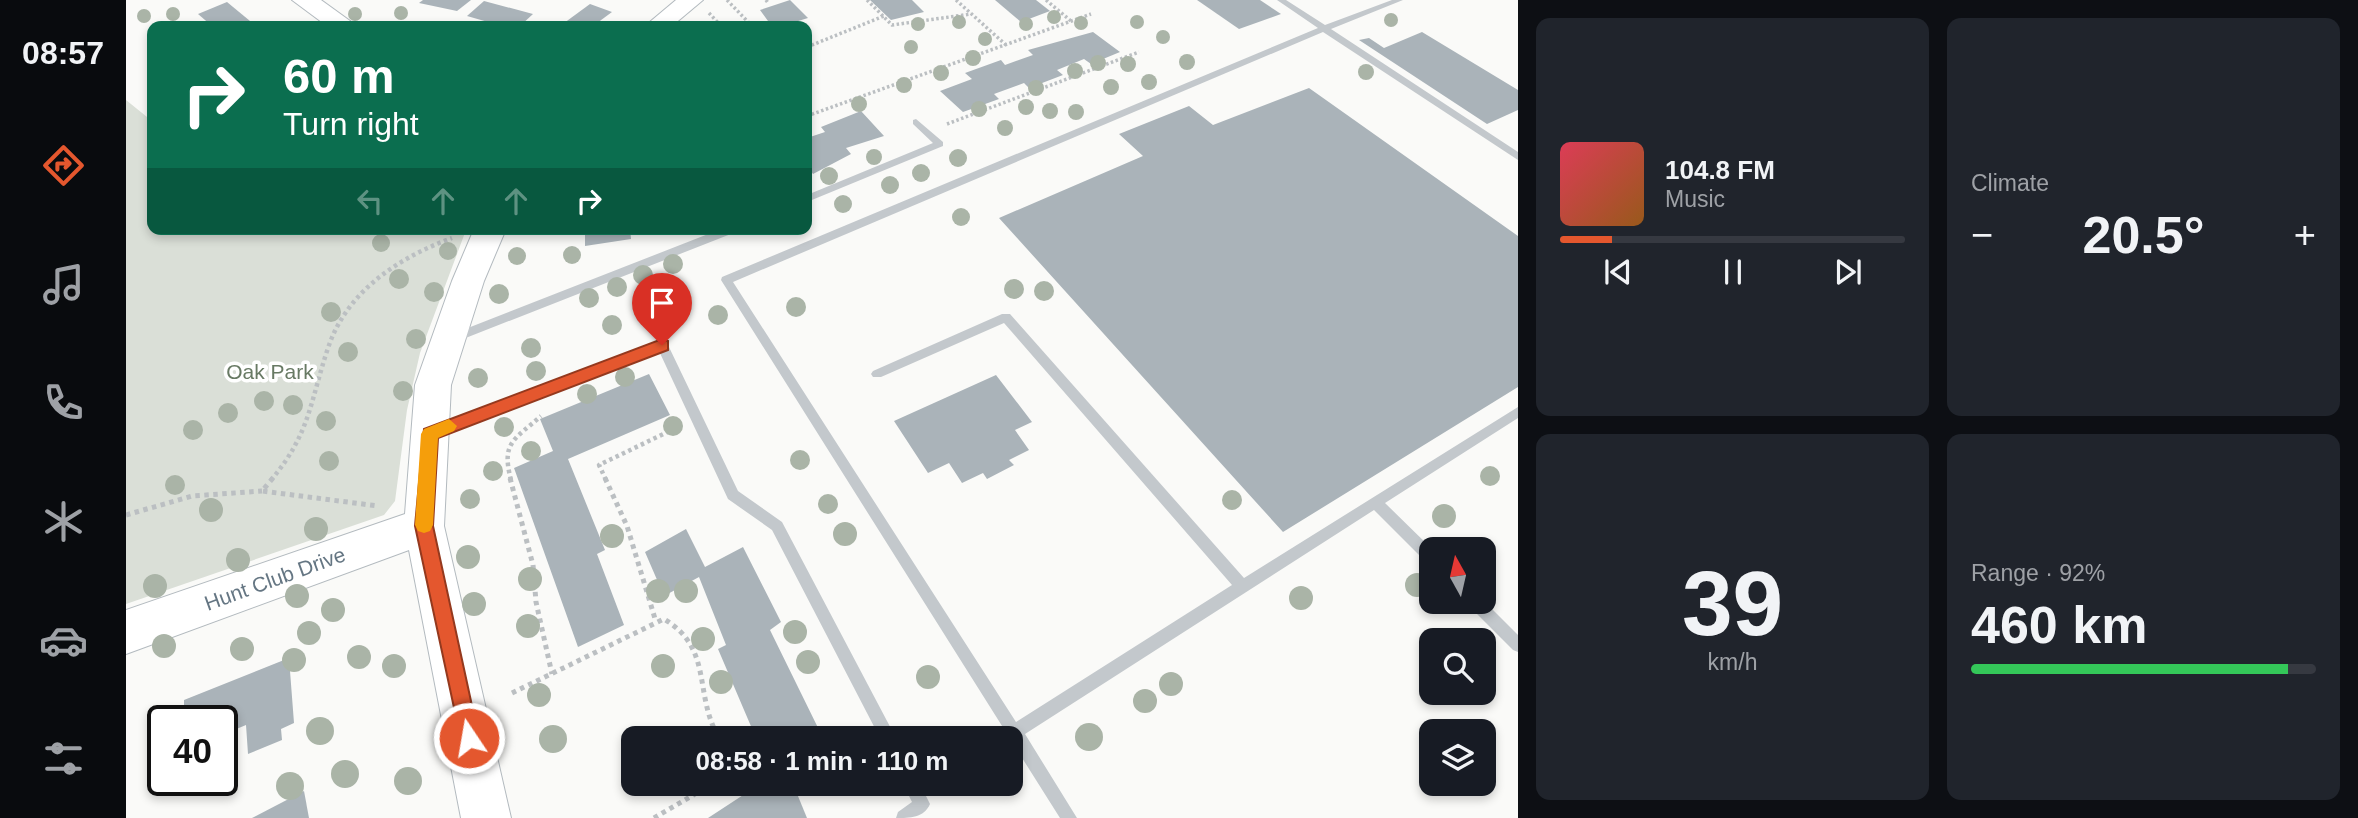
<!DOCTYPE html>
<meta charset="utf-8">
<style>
body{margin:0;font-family:Arial,sans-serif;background:#20242c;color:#f1f3f6;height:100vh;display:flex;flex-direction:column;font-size:26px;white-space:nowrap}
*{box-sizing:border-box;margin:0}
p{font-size:23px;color:#9ea1a6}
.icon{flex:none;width:38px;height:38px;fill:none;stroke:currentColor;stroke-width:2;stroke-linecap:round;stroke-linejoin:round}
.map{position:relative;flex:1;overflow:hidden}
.details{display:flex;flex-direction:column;gap:18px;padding:18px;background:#0d0f14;width:840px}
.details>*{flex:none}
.top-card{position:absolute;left:21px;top:21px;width:665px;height:214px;border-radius:14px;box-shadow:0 4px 10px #0003;background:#0b6e4f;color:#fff;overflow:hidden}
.needle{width:46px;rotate:352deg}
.buttons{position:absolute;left:1293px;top:537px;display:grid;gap:14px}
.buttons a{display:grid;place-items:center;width:77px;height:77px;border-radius:14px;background:#171b24;box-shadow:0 4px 10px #0003;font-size:35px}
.speed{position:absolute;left:21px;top:705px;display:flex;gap:14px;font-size:35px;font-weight:700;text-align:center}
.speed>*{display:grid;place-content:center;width:91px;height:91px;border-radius:50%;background:#171b24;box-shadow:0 4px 10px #0003;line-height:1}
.speed .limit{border:4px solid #111;border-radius:10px;background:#fff;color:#111}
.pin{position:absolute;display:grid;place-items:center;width:60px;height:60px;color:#fff;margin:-72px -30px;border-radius:50% 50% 50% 0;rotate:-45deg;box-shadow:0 0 7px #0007}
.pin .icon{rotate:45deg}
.me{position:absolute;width:77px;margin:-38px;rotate:348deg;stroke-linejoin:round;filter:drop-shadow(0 0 5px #0008)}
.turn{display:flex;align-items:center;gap:24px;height:147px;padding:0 21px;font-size:32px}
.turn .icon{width:91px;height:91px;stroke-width:2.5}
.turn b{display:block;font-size:49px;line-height:60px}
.lanes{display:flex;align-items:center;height:66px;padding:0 21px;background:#0003;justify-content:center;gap:35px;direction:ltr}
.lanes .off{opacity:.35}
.big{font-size:52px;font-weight:700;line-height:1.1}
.details .tile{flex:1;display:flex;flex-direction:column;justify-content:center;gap:10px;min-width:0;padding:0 24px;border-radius:14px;background:#20242c}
.details .dial{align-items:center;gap:0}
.dial b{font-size:91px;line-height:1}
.song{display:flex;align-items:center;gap:21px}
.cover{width:84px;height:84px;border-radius:10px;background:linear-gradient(135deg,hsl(350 70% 55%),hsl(30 70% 35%))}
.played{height:7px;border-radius:4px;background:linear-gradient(90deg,#e4572e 15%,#363941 15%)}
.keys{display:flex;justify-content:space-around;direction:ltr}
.heat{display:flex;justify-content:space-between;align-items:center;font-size:38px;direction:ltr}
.charge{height:10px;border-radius:5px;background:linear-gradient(90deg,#34c759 92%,#363941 0)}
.details .tiles{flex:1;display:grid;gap:18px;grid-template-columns:repeat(2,1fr)}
.trip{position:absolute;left:495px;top:726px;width:402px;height:70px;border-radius:14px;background:#171b24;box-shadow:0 4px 10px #0003;font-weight:700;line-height:70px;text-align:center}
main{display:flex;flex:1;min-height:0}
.tab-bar{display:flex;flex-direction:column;width:126px;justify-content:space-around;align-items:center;background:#090b0e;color:#9ea1a6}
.tab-bar .icon{width:49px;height:49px}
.tab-bar .selected{color:#e4572e}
.tab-bar b{font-size:32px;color:#f1f3f6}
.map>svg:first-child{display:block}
.green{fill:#dadfd7}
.building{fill:#aab3b9}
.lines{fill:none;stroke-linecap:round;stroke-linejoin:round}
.secondary-casing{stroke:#b3babf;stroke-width:2}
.path-far2{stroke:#bbbfc2;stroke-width:3.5;stroke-dasharray:2.5 2.5;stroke-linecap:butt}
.path-far1{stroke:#bbbfc2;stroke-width:4.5;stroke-dasharray:3.5 3.5;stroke-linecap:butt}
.path{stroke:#bbbfc2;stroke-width:5;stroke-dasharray:4.5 4.5;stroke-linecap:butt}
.lane{fill:#c3c8cc;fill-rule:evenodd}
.secondary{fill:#fff;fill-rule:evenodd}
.tree{fill:#aab4a7}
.route{fill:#e4572e;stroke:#94391e;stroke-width:2}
.slow{fill:#f59e0b}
.labels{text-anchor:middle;stroke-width:7;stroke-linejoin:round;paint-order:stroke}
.park-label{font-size:21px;fill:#687a64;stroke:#fff}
.street-label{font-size:21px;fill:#657683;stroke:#fff}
</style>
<main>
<nav class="tab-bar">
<b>08:57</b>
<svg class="icon selected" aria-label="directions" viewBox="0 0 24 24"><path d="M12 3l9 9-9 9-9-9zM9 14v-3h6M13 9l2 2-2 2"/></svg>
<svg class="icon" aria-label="music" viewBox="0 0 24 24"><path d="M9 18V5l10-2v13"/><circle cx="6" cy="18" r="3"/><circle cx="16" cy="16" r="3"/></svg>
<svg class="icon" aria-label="phone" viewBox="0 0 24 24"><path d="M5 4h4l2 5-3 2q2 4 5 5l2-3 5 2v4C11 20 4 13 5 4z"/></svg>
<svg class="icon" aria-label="climate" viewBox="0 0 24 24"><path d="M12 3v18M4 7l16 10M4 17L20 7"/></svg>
<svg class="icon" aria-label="car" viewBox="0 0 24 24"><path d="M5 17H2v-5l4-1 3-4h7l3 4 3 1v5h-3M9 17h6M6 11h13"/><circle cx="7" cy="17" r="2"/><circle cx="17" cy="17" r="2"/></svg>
<svg class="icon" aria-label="filters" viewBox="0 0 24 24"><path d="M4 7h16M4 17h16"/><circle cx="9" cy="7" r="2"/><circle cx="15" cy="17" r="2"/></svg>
</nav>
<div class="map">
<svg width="1392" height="818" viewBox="0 0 1392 818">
<rect width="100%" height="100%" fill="#fafaf8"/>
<!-- green -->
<polygon class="green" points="0,100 26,121 26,229 340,230 294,353 281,410 269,501 258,515 0,604"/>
<!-- building -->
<g class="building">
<polygon points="297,0 345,0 331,11 293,3"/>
<polygon points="664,0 682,18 656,26 627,26 642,21 634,10"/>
<polygon points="744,0 786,0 798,12 765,20"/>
<polygon points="869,0 910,0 924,11 895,22"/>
<polygon points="1071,0 1134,0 1155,14 1113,29"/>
<polygon points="358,1 407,14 394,26 376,26 341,16"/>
<polygon points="101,2 124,21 112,26 86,26 72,14"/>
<polygon points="464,4 486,12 467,26 434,26"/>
<polygon points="967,32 994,52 965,64 958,59 931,70 937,75 903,88 898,83 868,94 873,99 837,112 814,91 846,79 839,73 875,60 879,65 907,55 902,50"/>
<polygon points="1296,32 1392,90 1392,110 1361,124 1233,40 1243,38 1258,48"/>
<polygon points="1183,88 1392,236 1392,387 1157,532 873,218 1017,156 993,134 1063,106 1087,125"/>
<polygon points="735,111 758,136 720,148 725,154 687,174 681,166 681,138 699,132 695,127"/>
<polygon points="459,229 504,229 505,239 459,246"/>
<polygon points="523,374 544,415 442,459 479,550 471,554 498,625 452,647 388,468 427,451 414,419"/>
<polygon points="870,375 906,422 889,430 903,450 883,460 888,465 861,479 857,473 836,483 823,463 802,473 768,421"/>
<polygon points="560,529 579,567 617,547 655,622 644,630 697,738 630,738 592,649 600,645 573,577 538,596 519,552"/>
<polygon points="163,658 168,723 155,729 156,740 122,754 120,725 96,735 96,721 58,721 58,700"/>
<polygon points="634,784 667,784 681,818 582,818"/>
<polygon points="178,791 183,818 126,818"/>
</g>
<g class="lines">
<!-- secondary casing -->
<g class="secondary-casing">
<g id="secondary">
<polygon points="166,0 195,0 231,26 201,26"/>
<polygon points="550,0 577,0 546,26 519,26"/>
<polygon points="348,229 380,229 358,281 325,385 318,526 385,818 335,818 283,550 0,654 0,610 279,514 289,385 326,281"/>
</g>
</g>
<!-- path-far2 -->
<g class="path-far2">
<polyline points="601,0 624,24"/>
<polyline points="640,0 642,3"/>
<polyline points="741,0 766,25 845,14"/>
<polyline points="830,0 880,45"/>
<polyline points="920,0 945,21"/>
<polyline points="583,13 595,26"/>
<polyline points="681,47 758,16"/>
<polyline points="681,116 965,14"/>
<polyline points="821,124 1013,52"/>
</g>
<!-- path-far1 -->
<g class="path-far1">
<path d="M145 480C184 434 184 402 202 348 221 291 272 258 326 238"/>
<path d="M385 480C375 442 388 440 415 416"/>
<polyline points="480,480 473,465 552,427"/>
</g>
<!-- path -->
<g class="path">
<polyline points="147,478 136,491 252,506"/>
<polyline points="384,478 407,565 410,602 426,674"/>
<polyline points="479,478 501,526 530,622"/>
<polyline points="0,515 66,496 136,491"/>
<path d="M386 693 538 619C588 649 567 694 593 738"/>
<polyline points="528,818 586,784"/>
</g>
<!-- lane -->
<g class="lane">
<polygon points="1151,0 1160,0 1199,25 1266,0 1277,0 1205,29 1392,152 1392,160 1197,32 607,282 890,722 1106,585 878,323 755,377 747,377 745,374 747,371 876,314 884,314 1118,578 1392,407 1392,418 1259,503 1307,550 1306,564 1301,563 1248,510 899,734 951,818 934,818 886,742 886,738 883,737 595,280 596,277 1192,28"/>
<polygon points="790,119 817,142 817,146 681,202 681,195 807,143 787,124 787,120"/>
<polygon points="595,229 611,229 610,232 332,341 328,343 322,338 324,335"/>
<polygon points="536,340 542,345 612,491 656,522 770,738 754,738 646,530 602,499 533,351 308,437 304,436 302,432 304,428"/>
<polygon points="1358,601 1392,635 1392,652 1387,650 1344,607 1342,602"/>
<path d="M777 784H794L804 804C798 818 784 818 770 818L772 812 786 802Z"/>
</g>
<!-- secondary -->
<use href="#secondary" class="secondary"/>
</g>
<!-- trees -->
<g class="tree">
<circle cx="275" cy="13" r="7"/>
<circle cx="47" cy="14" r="7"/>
<circle cx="229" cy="14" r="7"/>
<circle cx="18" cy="16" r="7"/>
<circle cx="928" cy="17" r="7"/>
<circle cx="1265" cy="20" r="7"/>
<circle cx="833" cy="22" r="7"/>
<circle cx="1011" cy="22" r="7"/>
<circle cx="955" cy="23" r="7"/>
<circle cx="792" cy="24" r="7"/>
<circle cx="900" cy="24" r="7"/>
<circle cx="1037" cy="37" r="7"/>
<circle cx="859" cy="39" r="7"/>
<circle cx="785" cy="47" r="7"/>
<circle cx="847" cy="58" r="8"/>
<circle cx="1061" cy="62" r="8"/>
<circle cx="972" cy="63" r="8"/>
<circle cx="1002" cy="64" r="8"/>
<circle cx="949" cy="71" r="8"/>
<circle cx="1240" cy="72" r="8"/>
<circle cx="815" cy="73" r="8"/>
<circle cx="1023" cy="82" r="8"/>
<circle cx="778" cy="85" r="8"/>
<circle cx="985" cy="87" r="8"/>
<circle cx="910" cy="88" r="8"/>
<circle cx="733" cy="104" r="8"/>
<circle cx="900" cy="107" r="8"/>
<circle cx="853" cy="109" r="8"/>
<circle cx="924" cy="111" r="8"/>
<circle cx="950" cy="112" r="8"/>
<circle cx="879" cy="128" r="8"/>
<circle cx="748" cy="157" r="8"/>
<circle cx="832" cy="158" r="9"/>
<circle cx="795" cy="173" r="9"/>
<circle cx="703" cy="176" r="9"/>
<circle cx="764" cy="185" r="9"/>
<circle cx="717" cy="204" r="9"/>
<circle cx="835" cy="217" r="9"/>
<circle cx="255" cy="243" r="9"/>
<circle cx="322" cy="251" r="9"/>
<circle cx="446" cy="255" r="9"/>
<circle cx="391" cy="256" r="9"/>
<circle cx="547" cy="264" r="10"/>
<circle cx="517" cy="275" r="10"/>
<circle cx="273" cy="279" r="10"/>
<circle cx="491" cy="287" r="10"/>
<circle cx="888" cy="289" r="10"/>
<circle cx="918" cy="291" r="10"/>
<circle cx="308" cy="292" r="10"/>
<circle cx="373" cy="294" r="10"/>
<circle cx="463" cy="298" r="10"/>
<circle cx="670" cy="307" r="10"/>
<circle cx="205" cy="312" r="10"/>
<circle cx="592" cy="315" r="10"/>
<circle cx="486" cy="325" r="10"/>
<circle cx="290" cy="339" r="10"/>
<circle cx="405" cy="348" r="10"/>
<circle cx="222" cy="352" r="10"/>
<circle cx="410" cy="371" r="10"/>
<circle cx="499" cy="377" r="10"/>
<circle cx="352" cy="378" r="10"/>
<circle cx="277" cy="391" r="10"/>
<circle cx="461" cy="394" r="10"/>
<circle cx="138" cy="401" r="10"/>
<circle cx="167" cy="405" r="10"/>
<circle cx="102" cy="413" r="10"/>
<circle cx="200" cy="421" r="10"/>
<circle cx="547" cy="426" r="10"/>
<circle cx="378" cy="427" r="10"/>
<circle cx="67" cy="430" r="10"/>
<circle cx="405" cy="451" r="10"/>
<circle cx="674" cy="460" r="10"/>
<circle cx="203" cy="461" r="10"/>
<circle cx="367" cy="471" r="10"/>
<circle cx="1364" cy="476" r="10"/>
<circle cx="49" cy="485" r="10"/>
<circle cx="344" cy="499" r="10"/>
<circle cx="1106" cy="500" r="10"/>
<circle cx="702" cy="504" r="10"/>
<circle cx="85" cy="510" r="12"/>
<circle cx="1318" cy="516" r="12"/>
<circle cx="190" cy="529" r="12"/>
<circle cx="719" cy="534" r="12"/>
<circle cx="486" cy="536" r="12"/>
<circle cx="342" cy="557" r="12"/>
<circle cx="112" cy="560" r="12"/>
<circle cx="404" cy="579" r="12"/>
<circle cx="1291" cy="585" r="12"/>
<circle cx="29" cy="586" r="12"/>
<circle cx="532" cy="591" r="12"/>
<circle cx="560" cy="591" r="12"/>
<circle cx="171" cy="596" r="12"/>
<circle cx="1175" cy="598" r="12"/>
<circle cx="348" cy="604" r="12"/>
<circle cx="207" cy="610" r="12"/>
<circle cx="402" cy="626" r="12"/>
<circle cx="669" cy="632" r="12"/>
<circle cx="183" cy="633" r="12"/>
<circle cx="577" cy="639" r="12"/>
<circle cx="38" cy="646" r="12"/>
<circle cx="116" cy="649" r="12"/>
<circle cx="233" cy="657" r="12"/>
<circle cx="168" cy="660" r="12"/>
<circle cx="682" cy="662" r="12"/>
<circle cx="268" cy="666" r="12"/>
<circle cx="537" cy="666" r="12"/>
<circle cx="802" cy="677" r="12"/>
<circle cx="595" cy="682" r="12"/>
<circle cx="1045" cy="684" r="12"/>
<circle cx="413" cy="695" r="12"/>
<circle cx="1019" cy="701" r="12"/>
<circle cx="194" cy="731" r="14"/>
<circle cx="963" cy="737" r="14"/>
<circle cx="427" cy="739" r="14"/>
<circle cx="219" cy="774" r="14"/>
<circle cx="282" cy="781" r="14"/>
<circle cx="164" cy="786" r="14"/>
</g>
<!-- route -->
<polygon class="route" points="536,339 542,341 542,350 312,438 307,526 353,738 351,745 343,748 336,745 289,526 298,429"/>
<!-- slow -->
<polygon class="slow" points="323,419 331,426 328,431 312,438 307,525 304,531 298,533 292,531 289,525 295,434 298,429"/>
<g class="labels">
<!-- park labels -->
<g class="park-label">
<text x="144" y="379">Oak Park</text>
</g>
<!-- street labels -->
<g class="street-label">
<text transform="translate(149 579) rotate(-20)" y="7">Hunt Club Drive</text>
</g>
</g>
</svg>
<div class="buttons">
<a><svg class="needle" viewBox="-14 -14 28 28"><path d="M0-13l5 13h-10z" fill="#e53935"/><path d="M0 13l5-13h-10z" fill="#9ea1a6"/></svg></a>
<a><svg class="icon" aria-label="search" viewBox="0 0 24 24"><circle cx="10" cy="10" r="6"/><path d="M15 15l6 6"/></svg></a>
<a><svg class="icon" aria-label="layers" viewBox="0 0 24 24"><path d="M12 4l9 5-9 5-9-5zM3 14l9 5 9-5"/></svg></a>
</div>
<div class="speed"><div class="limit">40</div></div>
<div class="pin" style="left:536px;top:345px;background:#d93025"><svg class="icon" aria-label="arrive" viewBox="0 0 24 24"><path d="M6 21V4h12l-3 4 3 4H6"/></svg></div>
<svg class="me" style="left:343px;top:738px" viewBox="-20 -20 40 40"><circle r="17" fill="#e4572e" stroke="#fff" stroke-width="3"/><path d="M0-11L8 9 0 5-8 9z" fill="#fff"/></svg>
<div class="trip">08:58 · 1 min · 110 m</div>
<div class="top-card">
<div class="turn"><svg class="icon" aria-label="right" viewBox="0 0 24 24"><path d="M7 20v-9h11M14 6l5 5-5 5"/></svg><div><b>60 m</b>Turn right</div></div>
<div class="lanes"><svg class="icon off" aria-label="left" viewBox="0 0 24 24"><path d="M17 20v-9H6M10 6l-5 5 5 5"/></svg><svg class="icon off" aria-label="ahead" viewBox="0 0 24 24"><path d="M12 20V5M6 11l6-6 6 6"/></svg><svg class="icon off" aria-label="ahead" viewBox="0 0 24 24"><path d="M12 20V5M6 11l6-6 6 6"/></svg><svg class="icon" aria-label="right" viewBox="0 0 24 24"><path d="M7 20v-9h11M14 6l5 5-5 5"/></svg></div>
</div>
</div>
<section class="details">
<div class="tiles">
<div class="tile">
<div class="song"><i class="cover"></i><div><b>104.8 FM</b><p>Music</p></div></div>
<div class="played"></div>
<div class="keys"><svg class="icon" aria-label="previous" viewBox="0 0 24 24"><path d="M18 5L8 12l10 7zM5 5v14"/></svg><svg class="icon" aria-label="pause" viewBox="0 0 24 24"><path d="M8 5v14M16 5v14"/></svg><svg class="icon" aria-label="next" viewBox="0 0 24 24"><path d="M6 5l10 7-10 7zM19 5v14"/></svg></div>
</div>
<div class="tile"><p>Climate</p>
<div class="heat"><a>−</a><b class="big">20.5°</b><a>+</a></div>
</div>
<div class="tile dial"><b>39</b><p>km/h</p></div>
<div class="tile"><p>Range · 92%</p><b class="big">460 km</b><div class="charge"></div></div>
</div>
</section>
</main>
